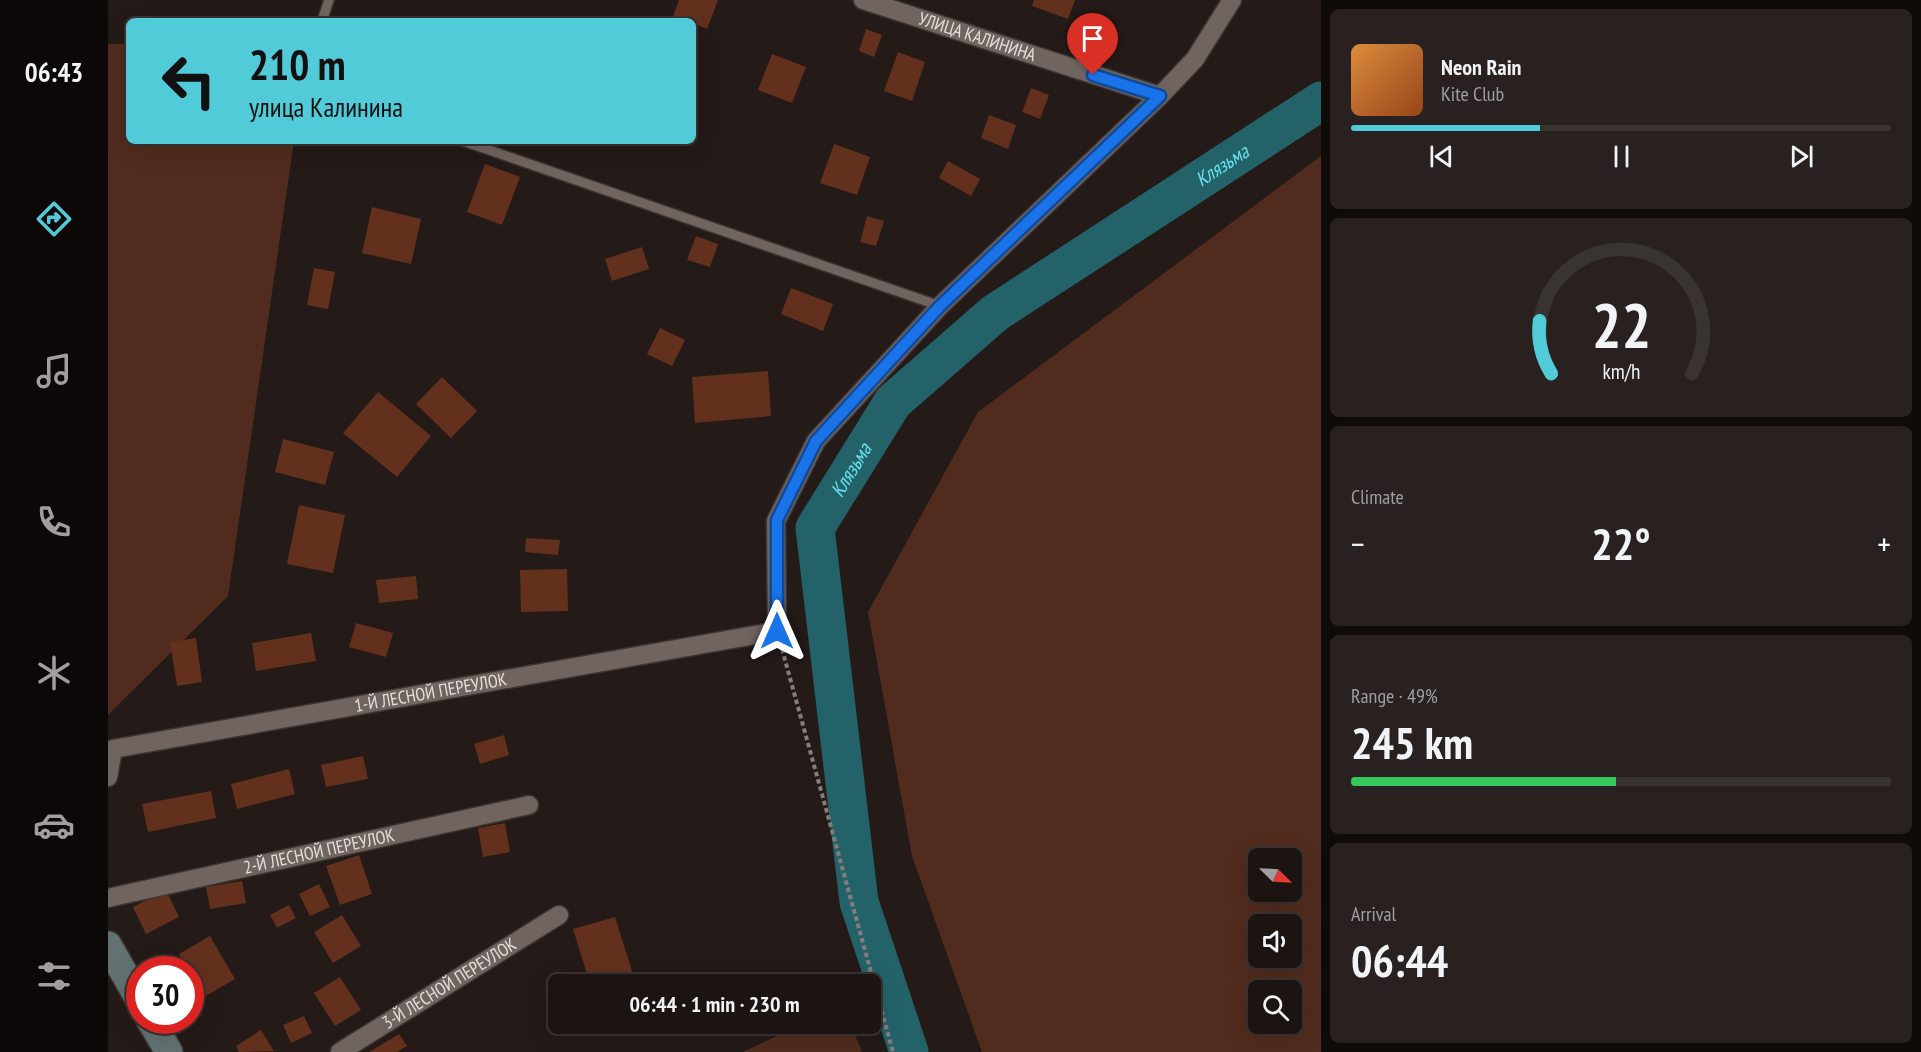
<!DOCTYPE html>
<meta charset="utf-8">
<style>
body{margin:0;font-family:"PT Sans Narrow",sans-serif;background:#28211f;color:#f1f3f6;height:100vh;display:flex;flex-direction:column;font-size:22px;white-space:nowrap}
*{box-sizing:border-box;margin:0}
p{font-size:20px;color:#a09e9f}
.icon{flex:none;width:33px;height:33px;fill:none;stroke:currentColor;stroke-width:2;stroke-linecap:round;stroke-linejoin:round}
.map{position:relative;flex:1;overflow:hidden}
.side{display:flex;flex-direction:column;gap:9px;padding:9px;background:#0f0b09;width:600px}
.side>*{flex:none}
.guide{position:absolute;left:18px;top:18px;width:570px;height:126px;border-radius:9px;box-shadow:0 6px 24px #0002,0 0 0 2px #393331;background:#52cbd8;color:#111;overflow:hidden}
.needle{width:39px;rotate:114deg}
.tools{position:absolute;left:1140px;top:848px;display:grid;gap:12px}
.tools a{display:grid;place-items:center;width:54px;height:54px;border-radius:9px;background:#1b1411;box-shadow:0 6px 24px #0002,0 0 0 2px #393331;font-size:30px}
.speed{position:absolute;left:18px;top:956px;display:flex;gap:12px;font-size:30px;font-weight:700;text-align:center}
.speed>*{display:grid;place-content:center;width:78px;height:78px;border-radius:50%;background:#1b1411;box-shadow:0 6px 24px #0002,0 0 0 2px #393331;line-height:1}
.speed .limit{border:9px solid #d22;background:#fff;color:#111}
.pin{position:absolute;display:grid;place-items:center;width:51px;height:51px;color:#fff;margin:-62px -26px;border-radius:50% 50% 50% 0;rotate:-45deg;box-shadow:0 0 6px #0007}
.pin .icon{rotate:45deg}
.me{position:absolute;width:66px;margin:-33px;rotate:0deg;stroke-linejoin:round;filter:drop-shadow(0 0 4px #0008)}
.turn{display:flex;align-items:center;gap:21px;height:126px;padding:0 24px;font-size:27px}
.turn .icon{width:78px;height:78px;stroke-width:2.5}
.turn b{display:block;font-size:42px;line-height:51px}
.big{font-size:45px;font-weight:700;line-height:1.1}
.side .widget{flex:1;display:flex;flex-direction:column;justify-content:center;gap:9px;min-width:0;padding:0 21px;border-radius:9px;background:#28211f}
.side .dial{align-items:center;gap:0}
.dial svg{height:156px;overflow:visible;fill:none;stroke:#393331;stroke-width:7;stroke-linecap:round;text-anchor:middle}
.dial text{fill:#f1f3f6;stroke:none}
.song{display:flex;align-items:center;gap:18px}
.cover{width:72px;height:72px;border-radius:9px;background:linear-gradient(135deg,hsl(30 70% 55%),hsl(20 70% 35%))}
.played{height:6px;border-radius:3px;background:linear-gradient(90deg,#52cbd8 35%,#393331 35%)}
.keys{display:flex;justify-content:space-around;direction:ltr}
.heat{display:flex;justify-content:space-between;align-items:center;font-size:33px;direction:ltr}
.charge{height:9px;border-radius:4px;background:linear-gradient(90deg,#34c759 49%,#393331 0)}
.trip{position:absolute;left:440px;top:974px;width:333px;height:60px;border-radius:9px;background:#1b1411;box-shadow:0 6px 24px #0002,0 0 0 2px #393331;font-weight:700;line-height:60px;text-align:center}
main{display:flex;flex:1;min-height:0}
.dock{display:flex;flex-direction:column;width:108px;justify-content:space-around;align-items:center;background:#0b0807;color:#a09e9f}
.dock .icon{width:42px;height:42px}
.dock .on{color:#52cbd8}
.dock b{font-size:27px;color:#f1f3f6}
.map>svg:first-child{display:block}
.green{fill:#512c1e;fill-rule:evenodd}
.lines{fill:none;stroke-linecap:round;stroke-linejoin:round}
.river{stroke:#236269;stroke-width:39}
.building{fill:#63301d}
.lane-casing{stroke:#3c3533;stroke-width:12}
.street-casing{stroke:#3c3533;stroke-width:21}
.secondary-casing{stroke:#3c3533;stroke-width:30}
.path{stroke:#867d7b;stroke-width:4;stroke-dasharray:4.5 3;stroke-linecap:butt}
.lane{stroke:#706460;stroke-width:9}
.street{stroke:#706460;stroke-width:18}
.secondary{stroke:#627272;stroke-width:27}
.route-casing{stroke:#114b97;stroke-width:15}
.route{stroke:#1a73e8;stroke-width:10}
.labels{text-anchor:middle;stroke-width:6;stroke-linejoin:round;paint-order:stroke}
.street-label{font-size:18px;fill:#e4dddb;stroke:#1a110e}
.water-label{font-size:20px;font-style:italic;fill:#67e1ee;stroke:#1a110e}
</style>
<main>
<nav class="dock">
<b>06:43</b>
<svg class="icon on" aria-label="directions" viewBox="0 0 24 24"><path d="M12 3l9 9-9 9-9-9zM9 14v-3h6M13 9l2 2-2 2"/></svg>
<svg class="icon" aria-label="music" viewBox="0 0 24 24"><path d="M9 18V5l10-2v13"/><circle cx="6" cy="18" r="3"/><circle cx="16" cy="16" r="3"/></svg>
<svg class="icon" aria-label="phone" viewBox="0 0 24 24"><path d="M5 4h4l2 5-3 2q2 4 5 5l2-3 5 2v4C11 20 4 13 5 4z"/></svg>
<svg class="icon" aria-label="climate" viewBox="0 0 24 24"><path d="M12 3v18M4 7l16 10M4 17L20 7"/></svg>
<svg class="icon" aria-label="car" viewBox="0 0 24 24"><path d="M5 17H2v-5l4-1 3-4h7l3 4 3 1v5h-3M9 17h6M6 11h13"/><circle cx="7" cy="17" r="2"/><circle cx="17" cy="17" r="2"/></svg>
<svg class="icon" aria-label="filters" viewBox="0 0 24 24"><path d="M4 7h16M4 17h16"/><circle cx="9" cy="7" r="2"/><circle cx="15" cy="17" r="2"/></svg>
</nav>
<div class="map">
<svg width="1213" height="1052" viewBox="0 0 1213 1052">
<rect width="100%" height="100%" fill="#241a17"/>
<!-- green -->
<g class="green">
<polygon points="0,44 21,44 21,141 186,141 120,596 0,715"/>
<path d="M1213 156V1052H874L804 856 760 612 870 412ZM1150 858H1184V891H1150ZM1150 924H1184V957H1150ZM1150 990H1184V1023H1150Z"/>
<polygon points="696,1023 742,1023 754,1052 635,1052"/>
</g>
<g class="lines">
<!-- river -->
<path class="river" id="s1" d="M801 1052 751 902 707 528 785 402 887 313 1213 101"/>
</g>
<!-- building -->
<g class="building">
<polygon points="571,0 610,0 599,29 585,23 585,21 579,21 565,16"/>
<polygon points="926,0 967,0 960,19 924,6"/>
<polygon points="758,29 774,35 766,57 751,51"/>
<polygon points="790,52 817,62 804,101 776,91"/>
<polygon points="664,54 698,67 684,103 650,90"/>
<polygon points="923,88 941,95 932,119 914,112"/>
<polygon points="881,115 908,125 900,149 873,138"/>
<polygon points="726,144 762,157 749,195 712,183"/>
<polygon points="840,161 872,179 863,196 831,178"/>
<polygon points="377,164 412,177 394,225 359,212"/>
<polygon points="264,207 313,219 303,264 254,253"/>
<polygon points="759,216 776,221 768,246 752,242"/>
<polygon points="588,236 610,244 602,267 579,260"/>
<polygon points="534,247 541,269 504,281 497,259"/>
<polygon points="206,268 227,272 220,309 199,305"/>
<polygon points="683,288 725,304 715,331 673,314"/>
<polygon points="552,328 577,340 564,366 539,354"/>
<polygon points="660,371 663,416 587,423 584,377"/>
<polygon points="334,377 369,411 343,438 308,404"/>
<polygon points="270,392 323,436 289,477 235,433"/>
<polygon points="175,439 226,452 217,485 167,472"/>
<polygon points="191,505 237,515 225,573 179,564"/>
<polygon points="418,538 452,540 450,555 417,552"/>
<polygon points="459,569 460,611 413,612 412,570"/>
<polygon points="308,576 310,599 271,603 268,580"/>
<polygon points="248,623 285,633 278,657 241,647"/>
<polygon points="203,633 208,661 148,671 144,643"/>
<polygon points="88,638 94,682 69,686 62,642"/>
<polygon points="396,735 401,755 372,764 366,744"/>
<polygon points="255,756 260,779 218,787 213,765"/>
<polygon points="181,769 187,794 129,809 123,784"/>
<polygon points="103,791 108,818 40,832 34,804"/>
<polygon points="397,823 402,852 375,857 370,828"/>
<polygon points="251,855 264,894 232,905 218,866"/>
<polygon points="134,881 138,903 102,909 98,887"/>
<polygon points="211,884 222,907 202,916 191,894"/>
<polygon points="58,890 71,917 38,934 25,907"/>
<polygon points="181,905 188,918 169,928 162,915"/>
<polygon points="234,915 253,946 225,963 206,932"/>
<polygon points="507,917 528,984 482,984 465,929"/>
<polygon points="102,936 127,979 96,997 82,974 82,969 80,969 71,954"/>
<polygon points="232,977 253,1010 227,1026 206,993"/>
<polygon points="196,1016 204,1033 183,1043 175,1025"/>
<polygon points="153,1030 166,1051 131,1052 128,1046"/>
<polygon points="291,1034 299,1046 289,1052 261,1052"/>
</g>
<g class="lines">
<!-- lane casing -->
<g class="lane-casing">
<g id="lane">
<polyline points="214,21 221,0"/>
<polyline points="355,141 832,306"/>
</g>
</g>
<!-- street casing -->
<g class="street-casing">
<g id="street">
<path id="s2" d="M755 0 1052 96"/>
<path id="s3" d="M0 777 5 749 669 631 668 521 708 441 832 306 1052 96 1087 59 1124 0"/>
<path id="s4" d="M0 898 421 805"/>
<path id="s5" d="M232 1052 451 915"/>
</g>
</g>
<!-- secondary casing -->
<g class="secondary-casing">
<g id="secondary">
<polyline points="0,945 32,1001"/>
<polyline points="42,1020 61,1052"/>
</g>
</g>
<!-- path -->
<polyline class="path" points="674,649 785,1052"/>
<!-- lane -->
<use href="#lane" class="lane"/>
<!-- street -->
<use href="#street" class="street"/>
<!-- secondary -->
<use href="#secondary" class="secondary"/>
</g>
<g class="lines">
<!-- route casing -->
<g class="route-casing">
<polyline id="route" points="669,631 669,520 708,441 832,306 1052,96 985,75"/>
</g>
<!-- route -->
<use href="#route" class="route"/>
</g>
<g class="labels">
<!-- street labels -->
<g class="street-label">
<text dy="6" stroke="none"><textPath href="#s2" startOffset="120">УЛИЦА КАЛИНИНА</textPath></text>
<text dy="6" stroke="none"><textPath href="#s3" startOffset="351">1-Й ЛЕСНОЙ ПЕРЕУЛОК</textPath></text>
<text dy="6" stroke="none"><textPath href="#s4" startOffset="216">2-Й ЛЕСНОЙ ПЕРЕУЛОК</textPath></text>
<text dy="6" stroke="none"><textPath href="#s5" startOffset="129">3-Й ЛЕСНОЙ ПЕРЕУЛОК</textPath></text>
</g>
<!-- water labels -->
<g class="water-label">
<text dy="7" stroke="none"><textPath href="#s1" startOffset="1089">Клязьма</textPath></text>
<text dy="7" stroke="none"><textPath href="#s1" startOffset="603">Клязьма</textPath></text>
</g>
</g>
</svg>
<div class="tools">
<a><svg class="needle" viewBox="-14 -14 28 28"><path d="M0-13l5 13h-10z" fill="#e53935"/><path d="M0 13l5-13h-10z" fill="#a09e9f"/></svg></a>
<a><svg class="icon" aria-label="sound" viewBox="0 0 24 24"><path d="M4 9h4l5-4v14l-5-4H4zM17 9q2 3 0 6"/></svg></a>
<a><svg class="icon" aria-label="search" viewBox="0 0 24 24"><circle cx="10" cy="10" r="6"/><path d="M15 15l6 6"/></svg></a>
</div>
<div class="speed"><div class="limit">30</div></div>
<div class="pin" style="left:985px;top:75px;background:#d93025"><svg class="icon" aria-label="arrive" viewBox="0 0 24 24"><path d="M6 21V4h12l-3 4 3 4H6"/></svg></div>
<svg class="me" style="left:669px;top:631px" viewBox="-20 -20 40 40"><path d="M0-17L14 15 0 8-14 15z" fill="#1a73e8" stroke="#fff" stroke-width="4"/></svg>
<div class="trip">06:44 · 1 min · 230 m</div>
<div class="guide">
<div class="turn"><svg class="icon" aria-label="left" viewBox="0 0 24 24"><path d="M17 20v-9H6M10 6l-5 5 5 5"/></svg><div><b>210 m</b>улица Калинина</div></div>
</div>
</div>
<section class="side">
<div class="widget">
<div class="song"><i class="cover"></i><div><b>Neon Rain</b><p>Kite Club</p></div></div>
<div class="played"></div>
<div class="keys"><svg class="icon" aria-label="previous" viewBox="0 0 24 24"><path d="M18 5L8 12l10 7zM5 5v14"/></svg><svg class="icon" aria-label="pause" viewBox="0 0 24 24"><path d="M8 5v14M16 5v14"/></svg><svg class="icon" aria-label="next" viewBox="0 0 24 24"><path d="M6 5l10 7-10 7zM19 5v14"/></svg></div>
</div>
<div class="widget dial"><svg viewBox="0 0 100 80">
<path d="M14 69A42 42 0 1 1 86 69"/>
<path d="M14 69A42 42 0 0 1 8 42" stroke="#52cbd8"/>
<text x="50" y="56" font-size="32" font-weight="700">22</text>
<text x="50" y="72" font-size="11">km/h</text>
</svg></div>
<div class="widget"><p>Climate</p>
<div class="heat"><a>−</a><b class="big">22°</b><a>+</a></div>
</div>
<div class="widget"><p>Range · 49%</p><b class="big">245 km</b><div class="charge"></div></div>
<div class="widget"><p>Arrival</p><b class="big">06:44</b></div>
</section>
</main>
